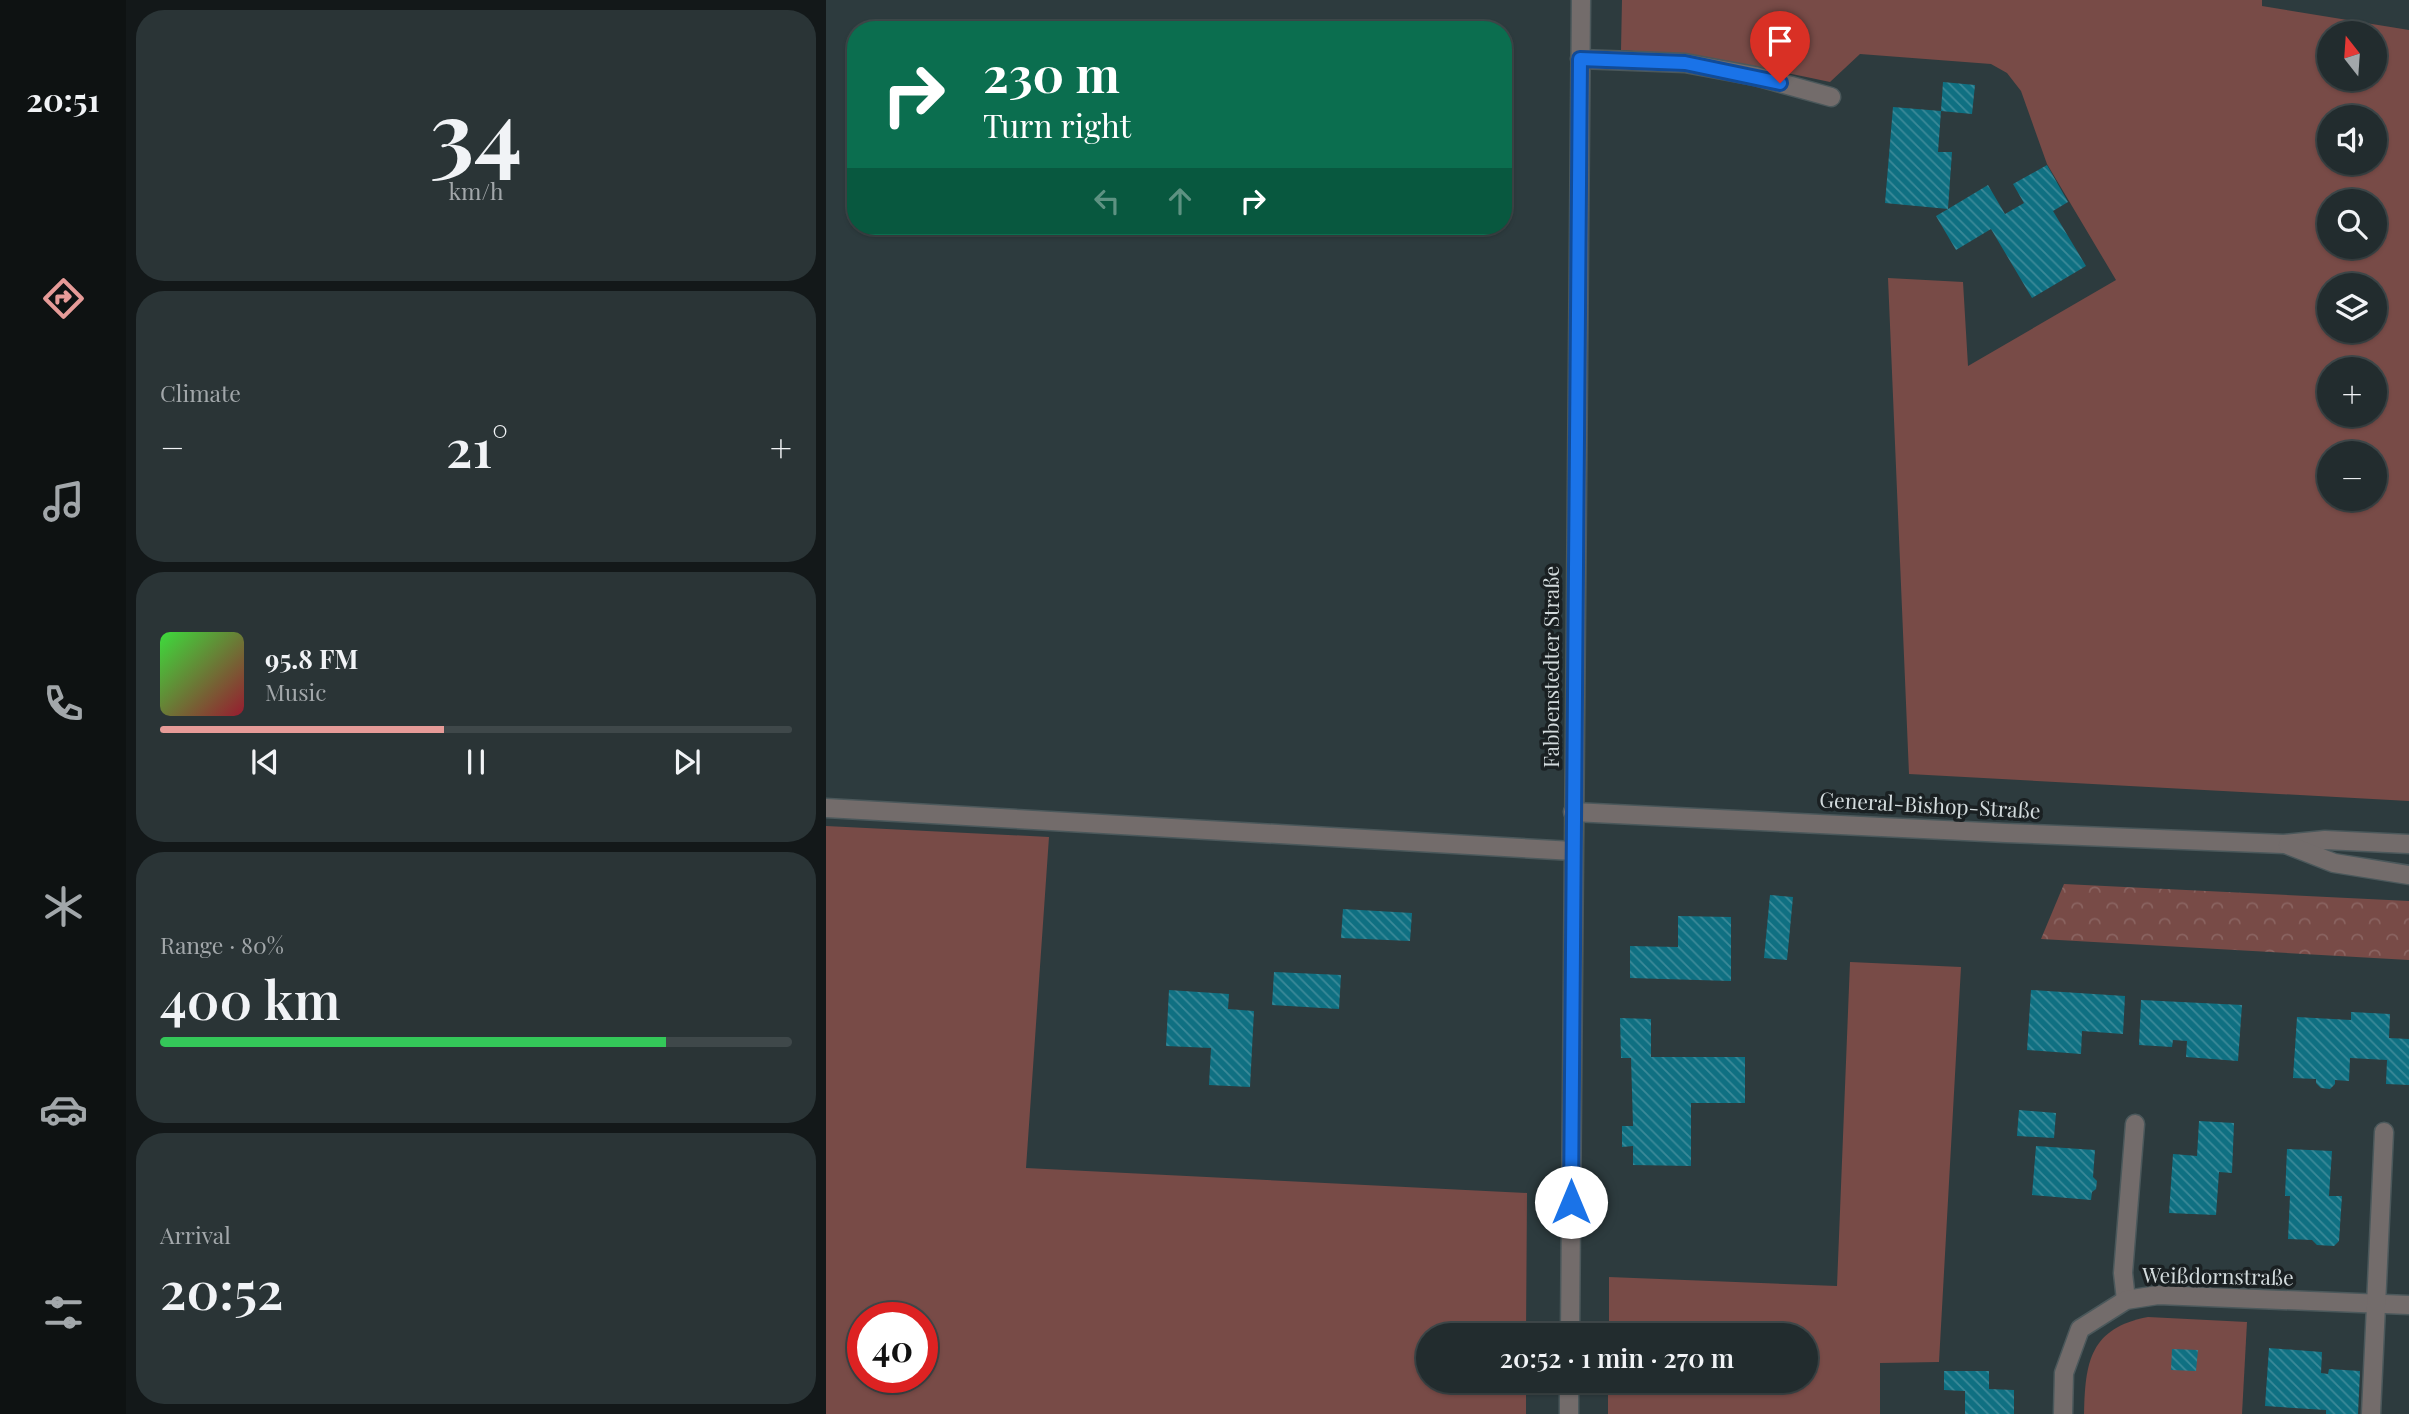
<!DOCTYPE html>
<meta charset="utf-8">
<style>
body{margin:0;font-family:"Playfair Display",serif;background:#2a3436;color:#f1f3f6;height:100vh;display:flex;flex-direction:column;font-size:26px;white-space:nowrap}
*{box-sizing:border-box;margin:0}
p{font-size:23px;color:#a2a7aa}
.icon{flex:none;width:38px;height:38px;fill:none;stroke:currentColor;stroke-width:2;stroke-linecap:round;stroke-linejoin:round}
.map{position:relative;flex:1;overflow:hidden}
.panel{display:flex;flex-direction:column;gap:10px;padding:10px;background:#131819;width:700px}
.panel>*{flex:none}
.hud{position:absolute;left:21px;top:21px;width:665px;height:214px;border-radius:28px;box-shadow:0 2px 5px #0004,0 0 0 2px #3f484a;background:#0b6e4f;color:#fff;overflow:hidden}
.needle{width:46px;rotate:343deg}
.fabs{position:absolute;left:1491px;top:21px;display:grid;gap:14px}
.fabs a{display:grid;place-items:center;width:70px;height:70px;border-radius:50%;background:#222c2e;box-shadow:0 2px 5px #0004,0 0 0 2px #3f484a;font-size:35px}
.speed{position:absolute;left:21px;top:1302px;display:flex;gap:14px;font-size:35px;font-weight:700;text-align:center}
.speed>*{display:grid;place-content:center;width:91px;height:91px;border-radius:50%;background:#222c2e;box-shadow:0 2px 5px #0004,0 0 0 2px #3f484a;line-height:1}
.speed .limit{border:10px solid #d22;background:#fff;color:#111}
.pin{position:absolute;display:grid;place-items:center;width:60px;height:60px;color:#fff;margin:-72px -30px;border-radius:50% 50% 50% 0;rotate:-45deg;box-shadow:0 0 7px #0007}
.pin .icon{rotate:45deg}
.me{position:absolute;width:77px;margin:-38px;rotate:0deg;stroke-linejoin:round;filter:drop-shadow(0 0 5px #0008)}
.turn{display:flex;align-items:center;gap:24px;height:147px;padding:0 21px;font-size:32px}
.turn .icon{width:91px;height:91px;stroke-width:2.5}
.turn b{display:block;font-size:49px;line-height:60px}
.lanes{display:flex;align-items:center;height:66px;padding:0 21px;background:#0003;justify-content:center;gap:35px;direction:ltr}
.lanes .off{opacity:.35}
.big{font-size:52px;font-weight:600;line-height:1.1}
.panel .tile{flex:1;display:flex;flex-direction:column;justify-content:center;gap:10px;min-width:0;padding:0 24px;border-radius:28px;background:#2a3436}
.panel .dial{align-items:center;gap:0}
.dial b{font-size:91px;line-height:1}
.song{display:flex;align-items:center;gap:21px}
.cover{width:84px;height:84px;border-radius:10px;background:linear-gradient(135deg,hsl(120 70% 55%),hsl(350 70% 35%))}
.played{height:7px;border-radius:4px;background:linear-gradient(90deg,#e69b98 45%,#3f484a 45%)}
.keys{display:flex;justify-content:space-around;direction:ltr}
.heat{display:flex;justify-content:space-between;align-items:center;font-size:38px;direction:ltr}
.charge{height:10px;border-radius:5px;background:linear-gradient(90deg,#34c759 80%,#3f484a 0)}
.trip{position:absolute;left:590px;top:1323px;width:402px;height:70px;border-radius:35px;background:#222c2e;box-shadow:0 2px 5px #0004,0 0 0 2px #3f484a;font-weight:600;line-height:70px;text-align:center}
main{display:flex;flex:1;min-height:0}
.menu{display:flex;flex-direction:column;width:126px;justify-content:space-around;align-items:center;background:#0e1212;color:#a2a7aa}
.menu .icon{width:49px;height:49px}
.menu .active{color:#e69b98}
.menu b{font-size:32px;color:#f1f3f6}
.map>svg:first-child{display:block}
.green{fill:#784b47;fill-rule:evenodd}
.forest{fill:url(#forest-crowns)}
.building{fill:url(#building-back-hatch)}
.lines{fill:none;stroke-linecap:round;stroke-linejoin:round}
.minor-casing{stroke:#4b585b;stroke-width:21}
.minor{stroke:#736c6b;stroke-width:18}
.route-casing{stroke:#114b97;stroke-width:18}
.route{stroke:#1a73e8;stroke-width:12}
.labels{text-anchor:middle;stroke-width:7;stroke-linejoin:round;paint-order:stroke}
.street-label{font-size:21px;fill:#d3dbdd;stroke:#1a2022}
</style>
<main>
<nav class="menu">
<b>20:51</b>
<svg class="icon active" aria-label="directions" viewBox="0 0 24 24"><path d="M12 3l9 9-9 9-9-9zM9 14v-3h6M13 9l2 2-2 2"/></svg>
<svg class="icon" aria-label="music" viewBox="0 0 24 24"><path d="M9 18V5l10-2v13"/><circle cx="6" cy="18" r="3"/><circle cx="16" cy="16" r="3"/></svg>
<svg class="icon" aria-label="phone" viewBox="0 0 24 24"><path d="M5 4h4l2 5-3 2q2 4 5 5l2-3 5 2v4C11 20 4 13 5 4z"/></svg>
<svg class="icon" aria-label="climate" viewBox="0 0 24 24"><path d="M12 3v18M4 7l16 10M4 17L20 7"/></svg>
<svg class="icon" aria-label="car" viewBox="0 0 24 24"><path d="M5 17H2v-5l4-1 3-4h7l3 4 3 1v5h-3M9 17h6M6 11h13"/><circle cx="7" cy="17" r="2"/><circle cx="17" cy="17" r="2"/></svg>
<svg class="icon" aria-label="filters" viewBox="0 0 24 24"><path d="M4 7h16M4 17h16"/><circle cx="9" cy="7" r="2"/><circle cx="15" cy="17" r="2"/></svg>
</nav>
<section class="panel">
<div class="tile dial"><b>34</b><p>km/h</p></div>
<div class="tile"><p>Climate</p>
<div class="heat"><a>−</a><b class="big">21°</b><a>+</a></div>
</div>
<div class="tile">
<div class="song"><i class="cover"></i><div><b>95.8 FM</b><p>Music</p></div></div>
<div class="played"></div>
<div class="keys"><svg class="icon" aria-label="previous" viewBox="0 0 24 24"><path d="M18 5L8 12l10 7zM5 5v14"/></svg><svg class="icon" aria-label="pause" viewBox="0 0 24 24"><path d="M8 5v14M16 5v14"/></svg><svg class="icon" aria-label="next" viewBox="0 0 24 24"><path d="M6 5l10 7-10 7zM19 5v14"/></svg></div>
</div>
<div class="tile"><p>Range · 80%</p><b class="big">400 km</b><div class="charge"></div></div>
<div class="tile"><p>Arrival</p><b class="big">20:52</b></div>
</section>
<div class="map">
<svg width="1583" height="1414" viewBox="0 0 1583 1414">
<defs>
<pattern id="forest-crowns" width="20" height="18" patternUnits="userSpaceOnUse" patternTransform="scale(1.75)"><rect width="20" height="18" fill="#784b47"/><path d="M2 6a3 3 0 1 1 6 0M12 15a3 3 0 1 1 6 0" fill="none" stroke="#8a6461"/></pattern>
<pattern id="building-back-hatch" width="6" height="6" patternUnits="userSpaceOnUse" patternTransform="scale(1.75)"><rect width="6" height="6" fill="#0f7082"/><path d="M-1 5l2 2M0 0l6 6M5-1l2 2" fill="none" stroke="#3c8a99"/></pattern>
</defs>
<rect width="100%" height="100%" fill="#2d3b3e"/>
<!-- green -->
<g class="green">
<path d="M796 0H1436V6L1583 30V801L1083 774 1062 278 1137 282 1142 366 1290 280 1221 164 1195 91 1181 73 1165 64 1034 54 1004 82C935 67 866 55 795 50ZM1503 33H1549V79H1503ZM1503 117H1549V163H1503ZM1503 201H1549V247H1503ZM1503 285H1549V331H1503ZM1503 369H1549V415H1503ZM1503 453H1549V499H1503Z"/>
<path d="M0 826 223 837 200 1168 701 1193 700 1335H602V1381H700V1414H0ZM37 1318H96V1377H37Z"/>
<polygon points="1024,962 1135,967 1113,1362 1054,1363 1054,1414 782,1414 782,1381 980,1381 980,1335 783,1335 783,1277 1011,1286"/>
<path d="M1322 1317 1421 1322 1416 1414H1258C1259 1362 1264 1328 1322 1317Z"/>
</g>
<!-- forest -->
<polygon class="forest" points="1238,884 1583,901 1583,960 1215,939"/>
<!-- building -->
<g class="building">
<polygon points="1117,82 1149,85 1146,114 1115,111 1112,152 1126,152 1122,209 1162,185 1179,214 1198,203 1187,184 1221,165 1242,202 1227,211 1260,266 1206,298 1165,229 1130,250 1110,216 1122,209 1059,203 1067,107 1115,111"/>
<polygon points="944,895 967,897 961,960 938,958"/>
<polygon points="517,909 586,913 584,941 515,938"/>
<polygon points="852,916 905,917 905,981 804,978 804,946 852,947"/>
<polygon points="448,972 515,975 513,1009 446,1005"/>
<polygon points="343,990 403,994 402,1009 428,1011 424,1087 383,1085 385,1048 340,1046"/>
<polygon points="1205,990 1299,996 1297,1034 1256,1031 1255,1054 1201,1050"/>
<polygon points="1315,1000 1416,1005 1412,1061 1360,1057 1361,1041 1347,1040 1346,1047 1313,1045"/>
<polygon points="1525,1012 1564,1014 1563,1038 1583,1039 1583,1085 1560,1084 1561,1060 1524,1058 1523,1081 1509,1080 1509,1084 1504,1089 1495,1088 1490,1083 1490,1079 1467,1078 1471,1017 1525,1020"/>
<polygon points="794,1018 825,1019 825,1057 919,1057 919,1103 865,1103 865,1166 807,1165 807,1146 796,1147 796,1126 807,1126 805,1058 795,1058"/>
<polygon points="1193,1110 1230,1113 1228,1138 1191,1136"/>
<polygon points="1373,1121 1408,1123 1406,1173 1393,1172 1390,1215 1343,1213 1347,1154 1371,1156"/>
<polygon points="1210,1146 1269,1150 1267,1177 1271,1181 1270,1189 1266,1192 1265,1200 1206,1195"/>
<polygon points="1461,1149 1506,1151 1503,1196 1516,1196 1513,1241 1508,1246 1491,1245 1486,1240 1462,1239 1464,1196 1459,1196"/>
<polygon points="1443,1348 1496,1352 1495,1373 1502,1374 1503,1369 1534,1371 1532,1414 1500,1414 1500,1410 1439,1406"/>
<polygon points="1346,1349 1372,1350 1370,1371 1345,1370"/>
<polygon points="1118,1371 1163,1371 1163,1389 1188,1390 1188,1414 1139,1414 1139,1391 1118,1390"/>
</g>
<g class="lines">
<!-- minor casing -->
<g class="minor-casing">
<g id="minor">
<polyline points="754,59 859,63 929,76 1005,97"/>
<polyline points="0,808 747,851"/>
<polyline points="747,812 1180,833 1458,844 1499,840 1583,844"/>
<polyline points="1462,845 1508,863 1583,875"/>
<polyline points="1300,1300 1297,1273 1309,1124"/>
<polyline points="744,1335 755,0"/>
<polyline points="743,1414 743,1381"/>
<polyline points="1237,1414 1238,1373 1254,1329 1300,1300 1332,1295 1583,1305"/>
<polyline points="1545,1414 1558,1132"/>
</g>
</g>
<!-- minor -->
<use href="#minor" class="minor"/>
</g>
<g class="lines">
<!-- route casing -->
<g class="route-casing">
<polyline id="route" points="745,1202 754,59 859,63 954,83"/>
</g>
<!-- route -->
<use href="#route" class="route"/>
</g>
<g class="labels">
<!-- street labels -->
<g class="street-label">
<text transform="translate(726 667) rotate(-90)" y="7">Fabbenstedter Straße</text>
<text transform="translate(1104 806) rotate(3)" y="7">General-Bishop-Straße</text>
<text transform="translate(1392 1277) rotate(1)" y="7">Weißdornstraße</text>
</g>
</g>
</svg>
<div class="fabs">
<a><svg class="needle" viewBox="-14 -14 28 28"><path d="M0-13l5 13h-10z" fill="#e53935"/><path d="M0 13l5-13h-10z" fill="#a2a7aa"/></svg></a>
<a><svg class="icon" aria-label="sound" viewBox="0 0 24 24"><path d="M4 9h4l5-4v14l-5-4H4zM17 9q2 3 0 6"/></svg></a>
<a><svg class="icon" aria-label="search" viewBox="0 0 24 24"><circle cx="10" cy="10" r="6"/><path d="M15 15l6 6"/></svg></a>
<a><svg class="icon" aria-label="layers" viewBox="0 0 24 24"><path d="M12 4l9 5-9 5-9-5zM3 14l9 5 9-5"/></svg></a>
<a>+</a>
<a>−</a>
</div>
<div class="speed"><div class="limit">40</div></div>
<div class="pin" style="left:954px;top:83px;background:#d93025"><svg class="icon" aria-label="arrive" viewBox="0 0 24 24"><path d="M6 21V4h12l-3 4 3 4H6"/></svg></div>
<svg class="me" style="left:745px;top:1202px" viewBox="-20 -20 40 40"><circle r="19" fill="#fff"/><path d="M0-13L10 11 0 6-10 11z" fill="#1a73e8"/></svg>
<div class="trip">20:52 · 1 min · 270 m</div>
<div class="hud">
<div class="turn"><svg class="icon" aria-label="right" viewBox="0 0 24 24"><path d="M7 20v-9h11M14 6l5 5-5 5"/></svg><div><b>230 m</b>Turn right</div></div>
<div class="lanes"><svg class="icon off" aria-label="left" viewBox="0 0 24 24"><path d="M17 20v-9H6M10 6l-5 5 5 5"/></svg><svg class="icon off" aria-label="ahead" viewBox="0 0 24 24"><path d="M12 20V5M6 11l6-6 6 6"/></svg><svg class="icon" aria-label="right" viewBox="0 0 24 24"><path d="M7 20v-9h11M14 6l5 5-5 5"/></svg></div>
</div>
</div>
</main>
